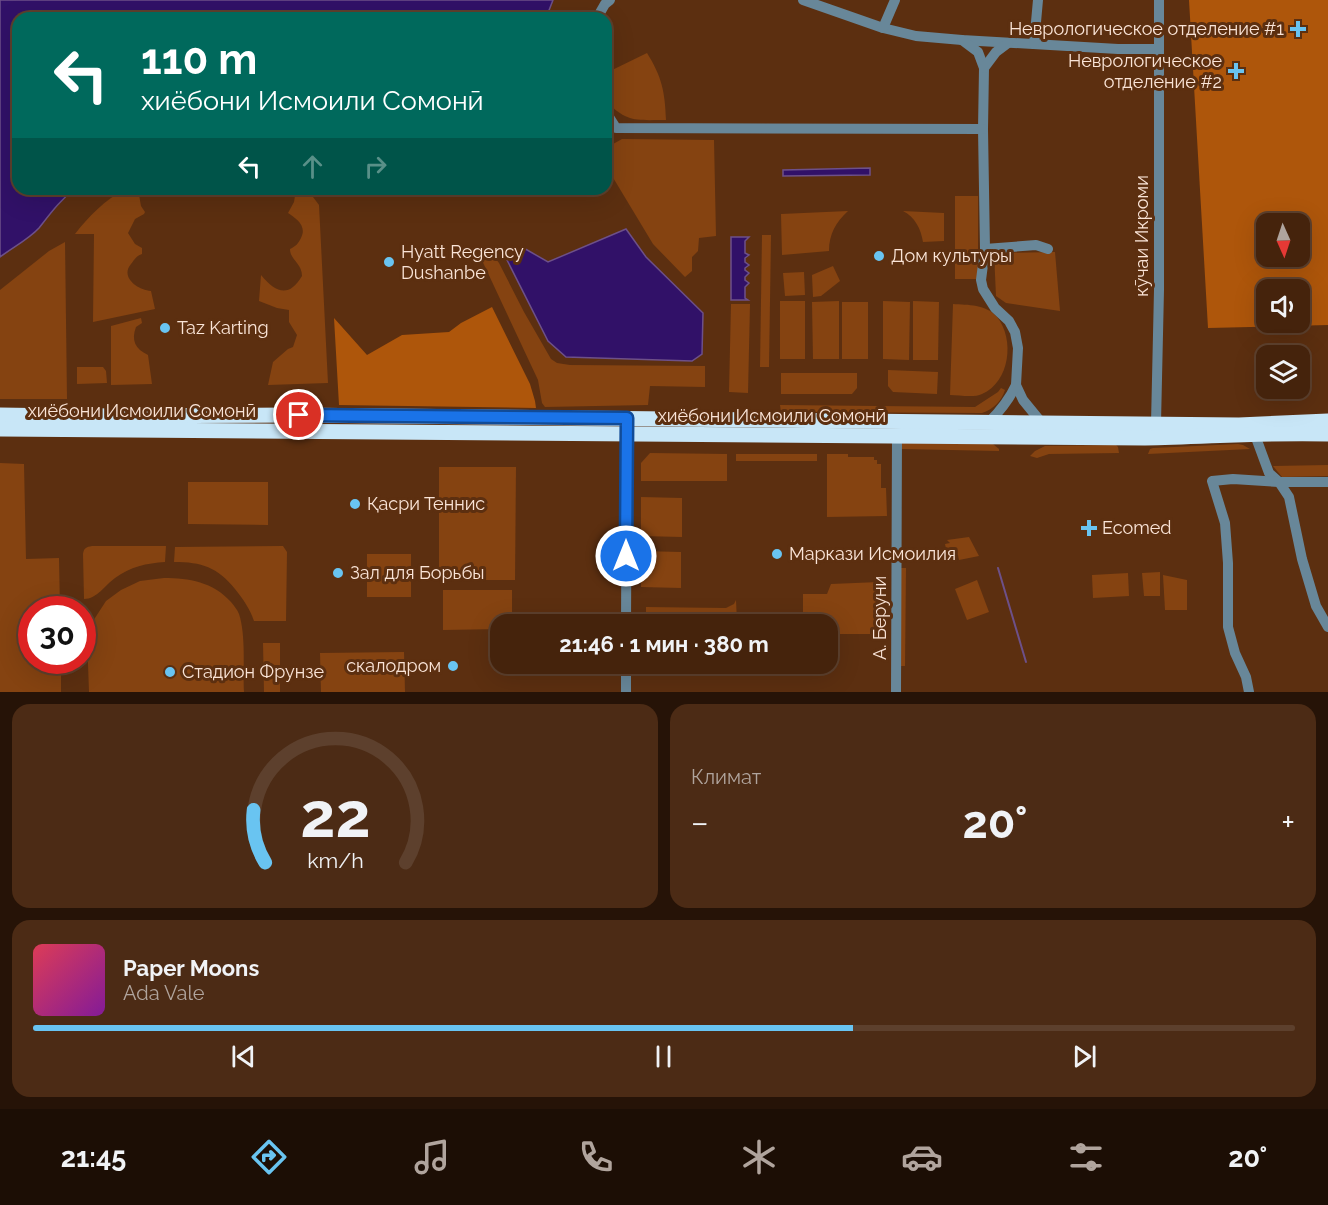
<!DOCTYPE html>
<html lang="ru">
<meta charset="utf-8">
<style>
body{margin:0;font-family:Raleway,sans-serif;background:#4c2b15;color:#f1f3f6;height:100vh;display:flex;flex-direction:column;font-size:22px;white-space:nowrap}
*{box-sizing:border-box;margin:0}
p{font-size:20px;color:#b0a49d}
.icon{flex:none;width:33px;height:33px;fill:none;stroke:currentColor;stroke-width:2;stroke-linecap:round;stroke-linejoin:round}
.map{position:relative;height:692px;overflow:hidden}
.details{display:flex;flex-direction:column;gap:12px;padding:12px;background:#261307;flex:1}
.details>*{flex:none}
.banner{position:absolute;left:12px;top:12px;width:600px;height:183px;border-radius:18px;box-shadow:0 6px 24px #0002,0 0 0 2px #5d402d;background:#00695c;color:#fff;overflow:hidden}
.needle{width:39px;rotate:177deg}
.controls{position:absolute;left:1256px;top:213px;display:grid;gap:12px}
.controls a{display:grid;place-items:center;width:54px;height:54px;border-radius:12px;background:#45230c;box-shadow:0 6px 24px #0002,0 0 0 2px #5d402d;font-size:30px}
.speed{position:absolute;left:18px;top:596px;display:flex;gap:12px;font-size:30px;font-weight:700;text-align:center}
.speed>*{display:grid;place-content:center;width:78px;height:78px;border-radius:50%;background:#45230c;box-shadow:0 6px 24px #0002,0 0 0 2px #5d402d;line-height:1}
.speed .limit{border:9px solid #d22;background:#fff;color:#111}
.pin{position:absolute;display:grid;place-items:center;width:51px;height:51px;color:#fff;margin:-26px;border:3px solid #fff;border-radius:50%;box-shadow:0 2px 6px #0007}
.me{position:absolute;width:66px;margin:-33px;rotate:0deg;stroke-linejoin:round;filter:drop-shadow(0 0 4px #0008)}
.turn{display:flex;align-items:center;gap:21px;height:126px;padding:0 30px;font-size:27px}
.turn .icon{width:78px;height:78px;stroke-width:2.5}
.turn b{display:block;font-size:42px;line-height:51px}
.lanes{display:flex;align-items:center;height:57px;padding:0 30px;background:#0003;justify-content:center;gap:30px;direction:ltr}
.lanes .off{opacity:.35}
.big{font-size:45px;font-weight:700;line-height:1.1}
.details .tile{flex:1;display:flex;flex-direction:column;justify-content:center;gap:9px;min-width:0;padding:0 21px;border-radius:18px;background:#4c2b15}
.details .dial{align-items:center;gap:0}
.dial svg{height:156px;overflow:visible;fill:none;stroke:#5d402d;stroke-width:7;stroke-linecap:round;text-anchor:middle}
.dial text{fill:#f1f3f6;stroke:none}
.song{display:flex;align-items:center;gap:18px}
.cover{width:72px;height:72px;border-radius:9px;background:linear-gradient(135deg,hsl(350 70% 55%),hsl(290 70% 35%))}
.played{height:6px;border-radius:3px;background:linear-gradient(90deg,#69c4f1 65%,#5d402d 65%)}
.keys{display:flex;justify-content:space-around;direction:ltr}
.heat{display:flex;justify-content:space-between;align-items:center;font-size:33px;direction:ltr}
.details .tiles{flex:1;display:grid;gap:12px;grid-template-columns:1fr 1fr}
.tile:last-child{grid-column:span 2}
.trip{position:absolute;left:490px;top:614px;width:348px;height:60px;border-radius:18px;background:#45230c;box-shadow:0 6px 24px #0002,0 0 0 2px #5d402d;font-weight:700;line-height:60px;text-align:center}
.tab-bar{display:flex;height:96px;justify-content:space-around;align-items:center;background:#1c0e05;color:#b0a49d}
.tab-bar .icon{width:42px;height:42px}
.tab-bar .selected{color:#69c4f1}
.tab-bar b{font-size:27px;color:#f1f3f6}
.map>svg:first-child{display:block}
.green{fill:#854311}
.forest{fill:#ae560b;fill-rule:evenodd}
.water{fill:#311168;stroke:#6d5089;stroke-width:1.5}
.lines{fill:none;stroke-linecap:round;stroke-linejoin:round}
.stream{stroke:#6d5089;stroke-width:2}
.minor{stroke:#688799;stroke-width:10}
.highway{stroke:#c8e6f7;stroke-width:15}
.route-casing{stroke:#114b97;stroke-width:15}
.route{stroke:#1a73e8;stroke-width:10}
.poi-dot{fill:#69c4f1;stroke:#5c2f10;stroke-width:2}
.labels{text-anchor:middle;stroke-width:6;stroke-linejoin:round;paint-order:stroke}
.poi-label{font-size:18px;fill:#fae4d7;stroke:#5c2f10;text-anchor:start}
.street-label{font-size:18px;fill:#fae4d7;stroke:#5c2f10}
</style>
<div class="map">
<svg width="1328" height="692" viewBox="0 0 1328 692">
<rect width="100%" height="100%" fill="#5c2f10"/>
<!-- green -->
<g class="green">
<path d="M647 53C662 77 665 92 666 120 637 120 627 123 606 101V73Z"/>
<polygon points="622,139 714,140 716,236 699,238 698,251 692,257 692,271 685,277 653,244 606,166 606,148"/>
<path d="M125 189H138L141 206 145 212 144 214 135 219 128 233 135 244 142 248V254C136 256 135 259 131 264 120 277 137 290 151 291L155 309 93 322 94 234H75C89 216 105 200 125 189Z"/>
<path d="M296 189H307L319 205 328 383 268 385 273 362 288 349 293 347 297 335 289 322V310L277 308 259 301 261 275C276 293 289 298 302 276 302 263 290 260 290 249 296 246 298 244 301 238 307 226 297 219 288 213L294 202Z"/>
<rect x="955" y="196" width="23" height="83"/>
<path d="M848 211C836 222 829 234 829 251L782 255 781 214Z"/>
<path d="M903 211 944 213V241L923 242C921 229 915 217 903 211Z"/>
<polygon points="762,235 771,235 769,367 760,367"/>
<polygon points="65,242 67,399 0,399 0,290 49,251"/>
<polygon points="489,250 499,263 524,312 551,359 557,363 570,365 705,366 705,387 650,386 648,405 545,407 542,403 538,380 479,254"/>
<polygon points="1055,252 1060,311 1006,303 996,296 994,253"/>
<polygon points="833,266 840,281 821,296 813,297 812,275"/>
<polygon points="804,272 805,295 785,296 783,273"/>
<rect x="780" y="301" width="25" height="58"/>
<polygon points="839,301 839,359 813,359 812,302"/>
<polygon points="883,301 910,302 909,360 883,359"/>
<polygon points="913,301 939,302 938,360 913,360"/>
<rect x="842" y="302" width="26" height="57"/>
<polygon points="731,304 750,304 748,393 729,392"/>
<path d="M953 304C968 305 986 304 997 317 1015 339 1010 382 982 394 974 398 959 395 950 395Z"/>
<path d="M141 318 142 323 136 327C131 340 135 349 148 355L152 384 111 385V326Z"/>
<polygon points="77,367 103,367 106,371 107,383 77,384"/>
<polygon points="888,370 938,372 937,394 893,392 888,386"/>
<polygon points="781,373 857,373 857,388 852,394 781,394"/>
<path d="M1001 388 1005 390C1002 400 993 410 982 413L781 412 780 405 975 407 998 392Z"/>
<polygon points="901,443 993,444 999,449 999,451 901,449"/>
<polygon points="1238,444 1243,445 1250,449 1148,454 1150,449 1153,448"/>
<polygon points="1116,445 1118,447 1119,453 1049,454 1037,458 1030,456 1035,451 1045,446"/>
<polygon points="650,453 727,454 727,481 641,481 641,463"/>
<rect x="736" y="454" width="81" height="7"/>
<polygon points="827,454 848,454 848,457 874,457 874,460 877,460 877,464 881,464 881,488 886,488 887,516 827,517"/>
<polygon points="0,463 24,464 26,559 59,558 60,609 32,609 32,660 61,660 61,692 0,692"/>
<polygon points="1328,465 1328,476 1282,477 1273,466"/>
<polygon points="439,467 516,467 515,580 439,580"/>
<polygon points="188,482 268,482 268,525 188,524"/>
<polygon points="641,497 682,498 682,537 641,536"/>
<polygon points="969,537 979,556 959,560 958,555 948,558 945,544 950,543 947,540"/>
<path d="M92 546H166L165 562C147 563 130 567 115 578 105 585 97 599 84 599L83 554C84 548 86 547 92 546Z"/>
<path d="M283 546 287 552 286 621H254C250 609 243 599 235 589 217 567 202 562 174 562L175 547Z"/>
<polygon points="641,551 681,552 681,588 641,587"/>
<rect x="367" y="554" width="44" height="43"/>
<polygon points="900,568 906,568 905,666 899,666"/>
<polygon points="1160,572 1160,596 1144,596 1142,573"/>
<polygon points="1128,573 1129,596 1093,598 1092,575"/>
<polygon points="1163,575 1187,580 1187,610 1165,610"/>
<path d="M164 578C189 578 213 582 231 602 234 606 237 609 239 614 246 635 243 669 244 692H89L87 636 95 618 106 601 121 590 140 581Z"/>
<polygon points="977,580 989,612 967,620 955,589"/>
<polygon points="879,582 880,634 828,634 828,624 646,624 646,607 726,608 734,604 736,600 737,622 803,620 803,594 827,594 831,584"/>
<polygon points="443,590 512,590 512,624 501,624 501,629 443,630"/>
<polygon points="263,643 280,643 280,692 264,692"/>
<polygon points="404,652 405,692 321,692 320,653"/>
</g>
<!-- forest -->
<g class="forest">
<path d="M1189 0H1328V325L1208 328ZM1266 224H1299V256H1266ZM1266 290H1299V322H1266Z"/>
<polygon points="492,307 530,384 535,401 536,408 339,405 334,318 367,355 402,335 449,332 461,323"/>
</g>
<!-- water -->
<g class="water">
<path d="M0 0H553L546 18H18V189H75C60 200 50 214 39 228 29 239 12 248 0 257Z"/>
<polygon points="870,168 870,175 783,176 783,170"/>
<polygon points="626,229 646,257 703,313 702,354 692,361 566,357 548,341 507,260 522,247 548,262"/>
<polygon points="731,237 749,237 745,241 745,253 749,255 745,258 745,262 749,265 745,268 745,270 749,273 745,277 745,280 749,283 745,287 745,298 748,300 731,300"/>
</g>
<g class="lines">
<!-- stream -->
<polyline class="stream" points="998,568 1026,662"/>
<!-- minor -->
<g class="minor">
<polyline points="803,0 883,28 916,36 962,40 1118,49 1159,49"/>
<polyline points="597,18 605,4 610,0"/>
<polyline points="883,28 895,0"/>
<polyline points="962,40 978,52 984,68 983,129 985,249 981,280 983,289 995,308 1009,321 1015,332 1018,348 1016,385 1023,400 1041,422"/>
<polyline points="1034,44 1038,0"/>
<polyline points="984,68 996,52 1008,43"/>
<polyline points="606,109 609,117 616,128 983,129"/>
<polyline points="985,249 1036,245 1048,249"/>
<path d="M989 422C1000 411 1009 400 1016 385"/>
<polyline points="1156,423 1159,290 1159,0"/>
<polyline points="1255,435 1269,473 1279,482 1289,497 1302,559 1316,606 1328,627"/>
<polyline points="626,624 627,428"/>
<polyline points="626,692 626,663"/>
<polyline points="896,692 897,436"/>
<polyline points="1249,692 1246,677 1235,653 1228,627 1228,563 1225,523 1212,481 1233,479 1279,482 1328,482"/>
</g>
<!-- highway -->
<g class="highway">
<polyline points="0,415 63,416 291,415 1239,425 1328,421"/>
<path d="M0 429 1145 438C1206 437 1267 432 1328 434"/>
</g>
</g>
<g class="lines">
<!-- route casing -->
<g class="route-casing">
<polyline id="route" points="299,415 627,418 626,556"/>
</g>
<!-- route -->
<use href="#route" class="route"/>
</g>
<!-- markers -->
<g class="poi-dot">
<path d="M1295 20h6v6h6v6h-6v6h-6v-6h-6v-6h6z"/>
<path d="M1233 62h6v6h6v6h-6v6h-6v-6h-6v-6h6z"/>
<circle cx="879" cy="256" r="6"/>
<circle cx="389" cy="262" r="6"/>
<circle cx="165" cy="328" r="6"/>
<circle cx="355" cy="504" r="6"/>
<path d="M1086 519h6v6h6v6h-6v6h-6v-6h-6v-6h6z"/>
<circle cx="777" cy="554" r="6"/>
<circle cx="338" cy="573" r="6"/>
<circle cx="453" cy="666" r="6"/>
<circle cx="170" cy="672" r="6"/>
</g>
<g class="labels">
<!-- poi labels -->
<g class="poi-label">
<text x="1284" y="35" text-anchor="end">Неврологическое отделение #1</text>
<text x="1222" y="67" text-anchor="end">Неврологическое<tspan x="1222" dy="21">отделение #2</tspan></text>
<text x="401" y="258">Hyatt Regency<tspan x="401" dy="21">Dushanbe</tspan></text>
<text x="891" y="262">Дом культуры</text>
<text x="177" y="334">Taz Karting</text>
<text x="367" y="510">Қасри Теннис</text>
<text x="1102" y="534">Ecomed</text>
<text x="789" y="560">Маркази Исмоилия</text>
<text x="350" y="579">Зал для Борьбы</text>
<text x="441" y="672" text-anchor="end">скалодром</text>
<text x="182" y="678">Стадион Фрунзе</text>
</g>
<!-- street labels -->
<g class="street-label">
<text transform="translate(1142 236) rotate(-90)" y="6">кӯчаи Икроми</text>
<text x="142" y="417">хиёбони Исмоили Сомонӣ</text>
<text x="772" y="422">хиёбони Исмоили Сомонӣ</text>
<text transform="translate(880 618) rotate(-90)" y="6">А. Беруни</text>
</g>
</g>
</svg>
<div class="controls">
<a><svg class="needle" viewBox="-14 -14 28 28"><path d="M0-13l5 13h-10z" fill="#e53935"/><path d="M0 13l5-13h-10z" fill="#b0a49d"/></svg></a>
<a><svg class="icon" aria-label="sound" viewBox="0 0 24 24"><path d="M4 9h4l5-4v14l-5-4H4zM17 9q2 3 0 6"/></svg></a>
<a><svg class="icon" aria-label="layers" viewBox="0 0 24 24"><path d="M12 4l9 5-9 5-9-5zM3 14l9 5 9-5"/></svg></a>
</div>
<div class="speed"><div class="limit">30</div></div>
<div class="pin" style="left:299px;top:415px;background:#d93025"><svg class="icon" aria-label="arrive" viewBox="0 0 24 24"><path d="M6 21V4h12l-3 4 3 4H6"/></svg></div>
<svg class="me" style="left:626px;top:556px" viewBox="-20 -20 40 40"><circle r="17" fill="#1a73e8" stroke="#fff" stroke-width="3"/><path d="M0-11L8 9 0 5-8 9z" fill="#fff"/></svg>
<div class="trip">21:46 · 1 мин · 380 m</div>
<div class="banner">
<div class="turn"><svg class="icon" aria-label="left" viewBox="0 0 24 24"><path d="M17 20v-9H6M10 6l-5 5 5 5"/></svg><div><b>110 m</b>хиёбони Исмоили Сомонӣ</div></div>
<div class="lanes"><svg class="icon" aria-label="left" viewBox="0 0 24 24"><path d="M17 20v-9H6M10 6l-5 5 5 5"/></svg><svg class="icon off" aria-label="ahead" viewBox="0 0 24 24"><path d="M12 20V5M6 11l6-6 6 6"/></svg><svg class="icon off" aria-label="right" viewBox="0 0 24 24"><path d="M7 20v-9h11M14 6l5 5-5 5"/></svg></div>
</div>
</div>
<section class="details">
<div class="tiles">
<div class="tile dial"><svg viewBox="0 0 100 80">
<path d="M14 69A42 42 0 1 1 86 69"/>
<path d="M14 69A42 42 0 0 1 8 42" stroke="#69c4f1"/>
<text x="50" y="56" font-size="32" font-weight="700">22</text>
<text x="50" y="72" font-size="11">km/h</text>
</svg></div>
<div class="tile"><p>Климат</p>
<div class="heat"><a>−</a><b class="big">20°</b><a>+</a></div>
</div>
<div class="tile">
<div class="song"><i class="cover"></i><div><b>Paper Moons</b><p>Ada Vale</p></div></div>
<div class="played"></div>
<div class="keys"><svg class="icon" aria-label="previous" viewBox="0 0 24 24"><path d="M18 5L8 12l10 7zM5 5v14"/></svg><svg class="icon" aria-label="pause" viewBox="0 0 24 24"><path d="M8 5v14M16 5v14"/></svg><svg class="icon" aria-label="next" viewBox="0 0 24 24"><path d="M6 5l10 7-10 7zM19 5v14"/></svg></div>
</div>
</div>
</section>
<nav class="tab-bar">
<b>21:45</b>
<svg class="icon selected" aria-label="directions" viewBox="0 0 24 24"><path d="M12 3l9 9-9 9-9-9zM9 14v-3h6M13 9l2 2-2 2"/></svg>
<svg class="icon" aria-label="music" viewBox="0 0 24 24"><path d="M9 18V5l10-2v13"/><circle cx="6" cy="18" r="3"/><circle cx="16" cy="16" r="3"/></svg>
<svg class="icon" aria-label="phone" viewBox="0 0 24 24"><path d="M5 4h4l2 5-3 2q2 4 5 5l2-3 5 2v4C11 20 4 13 5 4z"/></svg>
<svg class="icon" aria-label="climate" viewBox="0 0 24 24"><path d="M12 3v18M4 7l16 10M4 17L20 7"/></svg>
<svg class="icon" aria-label="car" viewBox="0 0 24 24"><path d="M5 17H2v-5l4-1 3-4h7l3 4 3 1v5h-3M9 17h6M6 11h13"/><circle cx="7" cy="17" r="2"/><circle cx="17" cy="17" r="2"/></svg>
<svg class="icon" aria-label="filters" viewBox="0 0 24 24"><path d="M4 7h16M4 17h16"/><circle cx="9" cy="7" r="2"/><circle cx="15" cy="17" r="2"/></svg>
<b>20°</b>
</nav>
